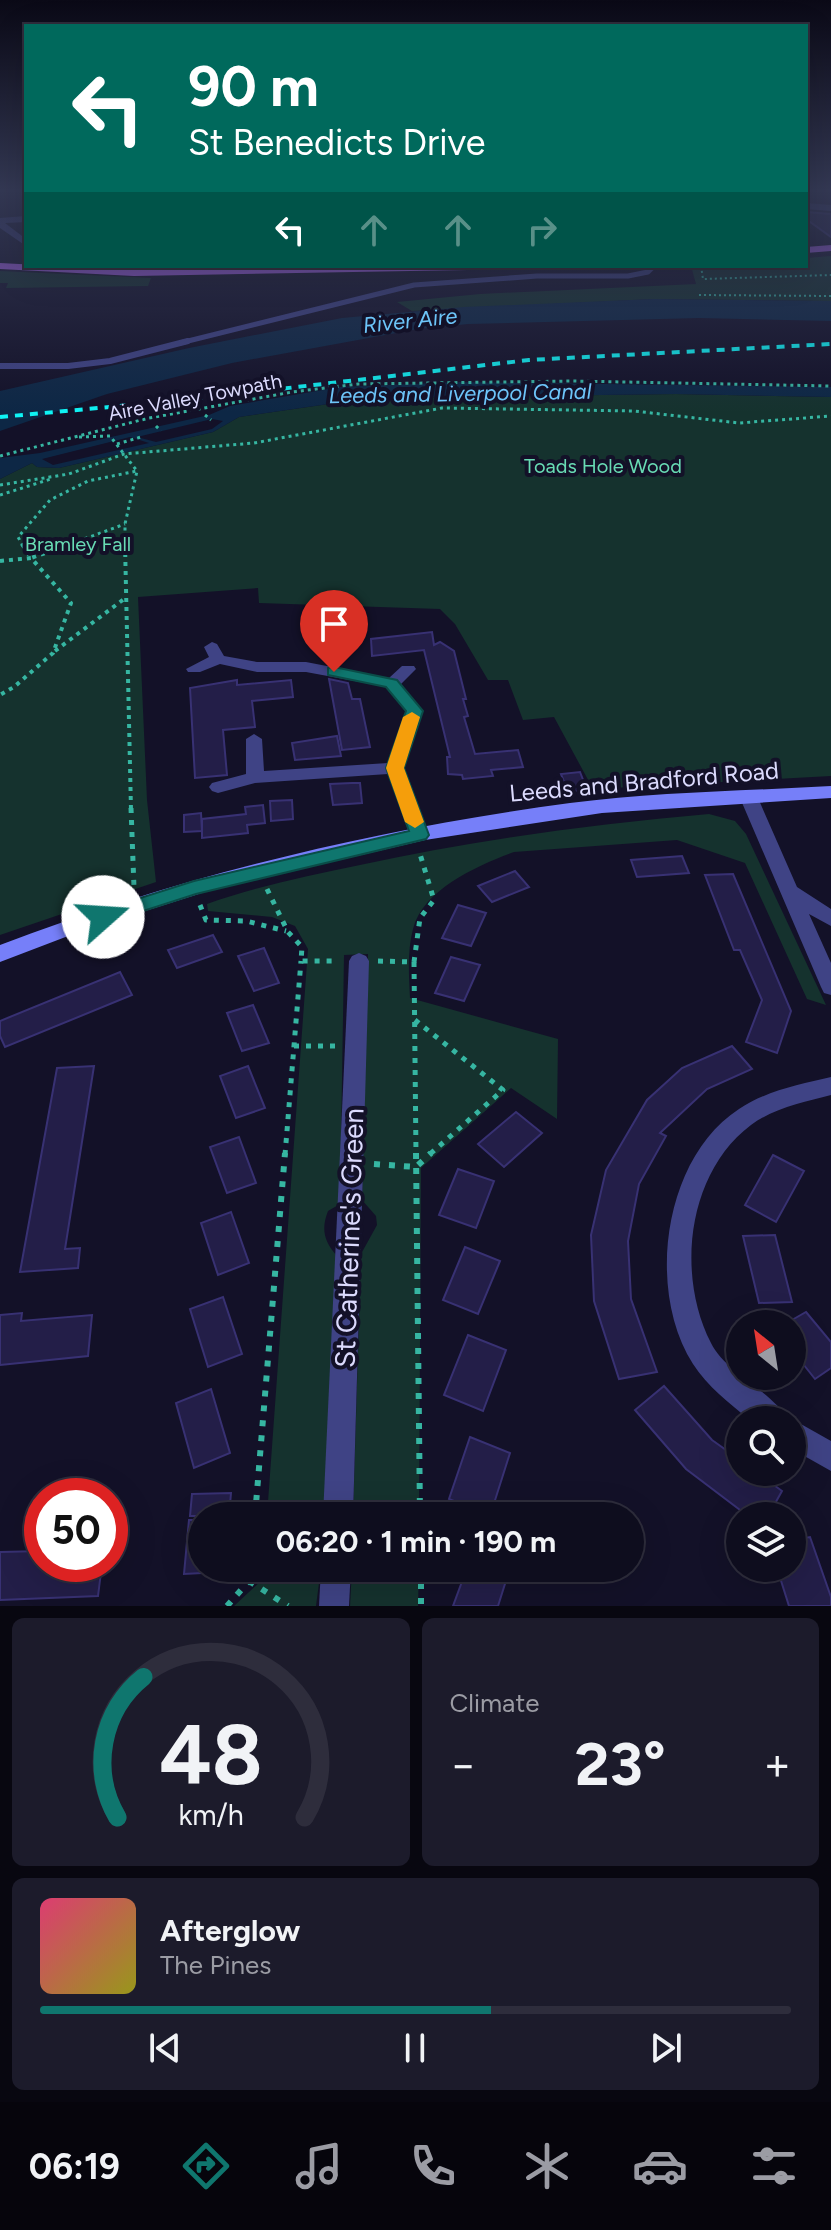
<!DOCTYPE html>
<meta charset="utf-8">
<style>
body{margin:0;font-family:Figtree,sans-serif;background:#1c1b2b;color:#f1f3f6;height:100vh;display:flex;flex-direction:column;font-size:30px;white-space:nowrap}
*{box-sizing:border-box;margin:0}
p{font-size:26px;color:#9b9ca4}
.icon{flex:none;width:44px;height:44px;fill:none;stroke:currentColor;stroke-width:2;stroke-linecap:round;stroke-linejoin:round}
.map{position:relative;height:1606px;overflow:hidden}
.details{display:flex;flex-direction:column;gap:12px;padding:12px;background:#080710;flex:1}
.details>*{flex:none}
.top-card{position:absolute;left:24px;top:24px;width:784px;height:244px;border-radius:0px;box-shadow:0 8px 32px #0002,0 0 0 2px #2e2d3c;background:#00695c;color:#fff;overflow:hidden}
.needle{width:52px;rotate:330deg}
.fabs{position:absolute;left:726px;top:1310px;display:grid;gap:16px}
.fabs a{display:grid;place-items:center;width:80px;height:80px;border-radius:50%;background:#0e0d1e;box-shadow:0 8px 32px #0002,0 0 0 2px #2e2d3c;font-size:40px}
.speed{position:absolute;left:24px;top:1478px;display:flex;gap:16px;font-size:40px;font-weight:700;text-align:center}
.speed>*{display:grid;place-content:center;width:104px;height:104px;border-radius:50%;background:#0e0d1e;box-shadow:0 8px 32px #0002,0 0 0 2px #2e2d3c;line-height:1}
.speed .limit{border:12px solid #d22;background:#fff;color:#111}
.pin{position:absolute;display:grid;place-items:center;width:68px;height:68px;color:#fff;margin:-82px -34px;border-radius:50% 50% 50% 0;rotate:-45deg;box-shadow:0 0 8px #0007}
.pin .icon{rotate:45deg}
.me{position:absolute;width:88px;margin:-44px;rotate:71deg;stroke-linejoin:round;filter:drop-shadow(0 0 6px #0008)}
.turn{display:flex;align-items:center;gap:28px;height:168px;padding:0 32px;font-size:36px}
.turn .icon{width:104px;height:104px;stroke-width:2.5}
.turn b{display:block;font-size:56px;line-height:68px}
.lanes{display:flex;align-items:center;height:76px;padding:0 32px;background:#0003;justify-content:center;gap:40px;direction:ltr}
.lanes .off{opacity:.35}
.big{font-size:60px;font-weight:700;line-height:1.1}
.details .card{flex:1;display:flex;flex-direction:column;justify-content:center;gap:12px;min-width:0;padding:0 28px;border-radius:12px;background:#1c1b2b}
.details .dial{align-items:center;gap:0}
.dial svg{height:208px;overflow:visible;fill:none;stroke:#2e2d3c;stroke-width:7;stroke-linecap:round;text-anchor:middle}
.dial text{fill:#f1f3f6;stroke:none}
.song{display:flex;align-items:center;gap:24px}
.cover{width:96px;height:96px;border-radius:12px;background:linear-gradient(135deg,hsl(340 70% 55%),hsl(60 70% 35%))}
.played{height:8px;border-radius:4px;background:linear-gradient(90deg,#0f766e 60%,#2e2d3c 60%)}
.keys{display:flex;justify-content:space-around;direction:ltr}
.heat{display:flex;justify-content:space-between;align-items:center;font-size:44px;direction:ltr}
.details .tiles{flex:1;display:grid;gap:12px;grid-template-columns:1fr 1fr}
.card:last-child{grid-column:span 2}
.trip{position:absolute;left:188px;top:1502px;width:456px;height:80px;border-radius:40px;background:#0e0d1e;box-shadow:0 8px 32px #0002,0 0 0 2px #2e2d3c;font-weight:700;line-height:80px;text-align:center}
.tab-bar{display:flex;height:128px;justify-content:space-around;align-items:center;background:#06050c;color:#9b9ca4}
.tab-bar .icon{width:56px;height:56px}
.tab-bar .selected{color:#0f766e}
.tab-bar b{font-size:36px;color:#f1f3f6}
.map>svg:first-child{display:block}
.green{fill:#15322e}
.water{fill:#0d2745;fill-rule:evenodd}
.building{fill:#231e48;stroke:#383173;stroke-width:2}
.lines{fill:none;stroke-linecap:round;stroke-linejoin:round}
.path-far4{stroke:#36b6a2;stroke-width:2;stroke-dasharray:2 3;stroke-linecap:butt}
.path-far3{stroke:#36b6a2;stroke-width:3;stroke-dasharray:3 4;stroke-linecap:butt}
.path-far2{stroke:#36b6a2;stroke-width:4;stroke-dasharray:4 5;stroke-linecap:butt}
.path-far1{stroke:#36b6a2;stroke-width:5;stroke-dasharray:5 7;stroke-linecap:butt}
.path{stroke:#36b6a2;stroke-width:6;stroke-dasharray:6 9;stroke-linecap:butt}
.lane-far1{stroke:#3f4385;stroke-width:5}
.lane{stroke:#3f4385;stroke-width:6}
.street{fill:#3f4385;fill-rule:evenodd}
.secondary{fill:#767ff9;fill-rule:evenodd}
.primary{fill:#b466f8;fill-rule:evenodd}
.rail{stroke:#0ff3f4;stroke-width:4;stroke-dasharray:8 7;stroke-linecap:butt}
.route{fill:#0f766e;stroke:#0a4d48;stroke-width:2}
.slow{fill:#f59e0b}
.labels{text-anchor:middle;stroke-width:8;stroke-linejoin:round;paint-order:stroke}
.far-street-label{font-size:20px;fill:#dbdafd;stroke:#131128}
.far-park-label{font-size:20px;fill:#68dbb4;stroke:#131128}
.far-water-label{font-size:22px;font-style:italic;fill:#6dc5f9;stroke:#131128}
.street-label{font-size:24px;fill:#dbdafd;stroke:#131128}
.near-street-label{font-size:28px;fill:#dbdafd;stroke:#131128}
</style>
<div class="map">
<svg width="831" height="1606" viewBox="0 0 831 1606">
<rect width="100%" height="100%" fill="#131128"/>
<!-- green -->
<g class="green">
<polygon points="831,256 831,301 654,299 412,311 397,302 480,294 696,284 691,266 806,266 806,258"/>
<polygon points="0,271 151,278 148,286 6,288 8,283 0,283"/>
<polygon points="676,394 831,397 831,776 593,789 554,717 523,720 508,680 488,680 455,624 440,609 259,603 258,588 138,597 147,800 156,882 0,935 0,479 32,463 37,467 59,468 213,432 239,417 370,398"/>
<path d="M709 814 735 821 746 834 826 1005 807 999 745 863 677 840 514 852C479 865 423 889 413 929 407 952 409 975 410 998L558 1039 557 1119 511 1088 421 1168 419 1516H353L361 1254 377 1225 376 1216 362 1200 368 954 344 955 340 1204 328 1211C321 1229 324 1241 336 1255L324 1516H267L308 949 295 926 272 917 208 911 207 904C256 886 309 876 360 865 476 840 592 824 709 814Z"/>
<polygon points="263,1568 321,1568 316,1606 234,1606 262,1580"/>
<polygon points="352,1568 419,1568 418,1606 350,1606"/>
</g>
<!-- water -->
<g class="water">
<polygon points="654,299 831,301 831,321 699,318 468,324 418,329 232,363 107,394 0,431 0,391 189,348 342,318 464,307"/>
<path d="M460 382 831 387V397L676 394 370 398 239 417 213 432 59 468 37 467 32 463 0 479V458L40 453 209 415 230 406 340 387ZM212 419 223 421 212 429 156 442 137 437ZM130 437 149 443 53 465 42 459Z"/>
</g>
<!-- building -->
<g class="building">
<polygon points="806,212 831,214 831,237 806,219"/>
<polygon points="432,632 434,645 440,642 454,651 466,699 463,699 468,716 464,717 475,754 518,750 523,767 491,770 493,776 463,779 462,775 448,774 447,757 450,757 424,650 372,656 371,639"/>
<polygon points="329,679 348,683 352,699 360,699 370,747 342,750"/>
<polygon points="237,680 237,685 291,680 293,697 252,701 255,727 223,730 227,775 195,778 190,688"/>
<polygon points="337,736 341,756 295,760 292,743"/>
<polygon points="580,772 587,790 568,792 561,774"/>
<polygon points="352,783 360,783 362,803 333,805 330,784"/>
<polygon points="292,800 293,819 271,821 270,801"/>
<polygon points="263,805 265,823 247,825 248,833 202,838 202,819 246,814 245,807"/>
<polygon points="201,813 202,831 184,832 184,815"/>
<polygon points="682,856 689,873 637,877 631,860"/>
<polygon points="515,871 529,887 492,902 478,886"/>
<polygon points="733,874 791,1011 777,1053 746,1042 762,1000 740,950 734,950 705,875"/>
<polygon points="458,905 486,913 471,946 442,938"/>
<polygon points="213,935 222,952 177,968 168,950"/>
<polygon points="264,948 279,983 254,991 238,956"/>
<polygon points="451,957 480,965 464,1001 435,993"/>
<polygon points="120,972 132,995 5,1047 0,1036 0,1021"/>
<polygon points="253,1005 269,1043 242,1051 227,1013"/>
<polygon points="732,1046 752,1069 707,1089 660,1133 666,1136 639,1184 628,1241 631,1299 657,1372 619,1379 594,1301 591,1235 606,1170 647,1100 682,1068"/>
<polygon points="94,1066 65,1249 80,1248 78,1268 20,1272 57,1068"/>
<polygon points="248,1066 265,1108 236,1118 220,1076"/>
<polygon points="516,1112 542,1133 504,1167 478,1144"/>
<polygon points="239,1137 256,1183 227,1193 210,1147"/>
<polygon points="773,1155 804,1171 776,1222 745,1205"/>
<polygon points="458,1169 494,1181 476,1228 439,1215"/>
<polygon points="231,1212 249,1263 218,1275 201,1223"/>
<polygon points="775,1235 792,1302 759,1303 743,1236"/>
<polygon points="465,1247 500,1261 478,1314 443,1300"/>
<polygon points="223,1297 242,1354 208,1367 190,1309"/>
<polygon points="806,1312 831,1342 831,1368 815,1379 792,1350 792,1320"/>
<polygon points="22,1313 21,1321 92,1315 88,1356 0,1365 0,1315"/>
<polygon points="468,1335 506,1350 483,1411 444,1395"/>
<polygon points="664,1386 712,1440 740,1460 740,1472 756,1472 782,1491 768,1516 748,1516 686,1469 635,1410"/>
<polygon points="211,1389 230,1453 194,1468 176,1403"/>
<polygon points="470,1437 510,1453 490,1516 449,1499"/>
<polygon points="231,1493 229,1516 190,1516 192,1494"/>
<polygon points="189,1520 202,1520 202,1573 184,1574"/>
<polygon points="810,1537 831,1597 831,1606 789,1606 777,1568 792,1568 792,1540"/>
<polygon points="42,1551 42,1564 102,1564 98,1596 0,1600 0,1552"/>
<polygon points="467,1568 510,1568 498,1606 453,1606"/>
</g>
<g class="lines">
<!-- path-far4 -->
<g class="path-far4">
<polyline points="701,266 703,279 831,275"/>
<polyline points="699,295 831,296"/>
</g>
<!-- path-far3 -->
<g class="path-far3">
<polyline points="205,415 211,420"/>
<polyline points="156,426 161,431"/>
<polyline points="79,437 110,436 137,471 125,524 125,546"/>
<polyline points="117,444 141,437"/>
<polyline points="0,456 149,418 292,392 358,384 573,381 831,386"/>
<polyline points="0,485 69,474 124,454 254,443 442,408 634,411 739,423 831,416"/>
<polyline points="0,495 51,479"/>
<polyline points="23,546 18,537 50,500 88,481 137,471"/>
<polyline points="65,546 125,524"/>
</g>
<!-- path-far2 -->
<g class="path-far2">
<polyline points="22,544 31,558 71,544"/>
<polyline points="125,544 131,810"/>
<polyline points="0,561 31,558 71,603 53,653 14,687 0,695"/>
<polyline points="55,651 124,599"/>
</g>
<!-- path-far1 -->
<g class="path-far1">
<polyline points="131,808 134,888"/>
<polyline points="267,889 288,932 302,947 301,961 337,961"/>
<polyline points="200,905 206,920 246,921 286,931"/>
<polyline points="378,961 414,962 420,918 434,900 420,854"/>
<polyline points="414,962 416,1155"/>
<polyline points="415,1020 503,1090 429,1155"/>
<polyline points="294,1046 336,1046"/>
<polyline points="285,1155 301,961"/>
</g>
<!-- path -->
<g class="path">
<polyline points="416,1153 420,1516"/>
<polyline points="374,1164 416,1167 431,1153"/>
<polyline points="255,1516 285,1153"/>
<polyline points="421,1568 421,1606"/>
<polyline points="249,1581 288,1606"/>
<polyline points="227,1606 249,1581 250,1568"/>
</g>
<!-- lane-far1 -->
<polyline class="lane-far1" points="180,343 414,285 537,276 628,276 648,272 654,266"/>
<!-- lane -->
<polyline class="lane" points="0,366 68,366 110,361 188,341"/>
<!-- street -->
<g class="street">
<polygon points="806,203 831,205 831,211 806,209"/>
<polygon points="26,216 26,222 5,223 26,239 26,246 0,228 0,218"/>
<polygon points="212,642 217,644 224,656 257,662 306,662 389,678 402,666 414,666 416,669 401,684 422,711 404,768 428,835 426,839 419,841 410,835 388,774 255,783 218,793 212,791 209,787 212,783 246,774 246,739 254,734 262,739 264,771 388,763 406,711 387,687 306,672 257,672 220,664 200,672 188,672 186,669 209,657 204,647"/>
<polygon points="749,792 758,798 797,887 831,909 831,926 809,914 831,963 831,995 824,993 821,987 740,798"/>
<polygon points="359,953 366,956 369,961 353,1516 323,1516 349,961 352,956"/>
<path d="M831 1077V1095C804 1102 774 1108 751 1125 687 1173 676 1275 711 1343 726 1374 776 1393 787 1420H750C730 1404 707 1386 693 1364 646 1291 663 1158 739 1109 766 1091 800 1084 831 1077Z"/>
<polygon points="792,1419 831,1441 831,1471 792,1449 792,1420 789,1420"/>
<polygon points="321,1568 351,1568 349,1606 319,1606"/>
</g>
<!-- secondary -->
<path class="secondary" d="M831 786V798L602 813 425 840 211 890 76 933 0 962V945C184 875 375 829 570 803 657 792 744 791 831 786Z"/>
<!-- primary -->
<g class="primary">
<polygon points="831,245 831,251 806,253 806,247"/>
<polygon points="0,263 134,270 523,266 518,269 134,276 0,269"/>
</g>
<!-- rail -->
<polyline class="rail" points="0,417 185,400 529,360 831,344"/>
</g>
<!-- sky -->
<linearGradient id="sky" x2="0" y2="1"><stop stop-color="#0a0916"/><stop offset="0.46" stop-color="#333853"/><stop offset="1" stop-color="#333853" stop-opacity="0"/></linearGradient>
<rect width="831" height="413" fill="url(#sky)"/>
<!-- route -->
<polygon class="route" points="334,667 397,680 423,711 404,768 429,835 426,839 196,894 103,924 96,922 93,917 96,912 194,881 409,831 386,768 406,711 386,687 328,675 328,668"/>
<!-- slow -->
<polygon class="slow" points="412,712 420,717 404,768 424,822 415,828 405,822 386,768 403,717"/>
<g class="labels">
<!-- far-street labels -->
<g class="far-street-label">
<text transform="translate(195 397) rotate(-11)" y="7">Aire Valley Towpath</text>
</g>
<!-- far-park labels -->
<g class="far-park-label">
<text x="603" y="473">Toads Hole Wood</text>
<text x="78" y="551">Bramley Fall</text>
</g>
<!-- far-water labels -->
<g class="far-water-label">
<text transform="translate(410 320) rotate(-6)" y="8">River Aire</text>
<text transform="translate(460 393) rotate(-1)" y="8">Leeds and Liverpool Canal</text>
</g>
<!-- street labels -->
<g class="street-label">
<text transform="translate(644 782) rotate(-5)" y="8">Leeds and Bradford Road</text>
</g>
<!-- near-street labels -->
<g class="near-street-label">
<text transform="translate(349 1238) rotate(-88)" y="10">St Catherine's Green</text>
</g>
</g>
</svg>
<div class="fabs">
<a><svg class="needle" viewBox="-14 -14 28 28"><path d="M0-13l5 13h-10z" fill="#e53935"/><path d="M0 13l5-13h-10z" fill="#9b9ca4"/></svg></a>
<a><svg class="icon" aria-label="search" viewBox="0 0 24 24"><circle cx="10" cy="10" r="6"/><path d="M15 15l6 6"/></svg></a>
<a><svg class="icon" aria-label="layers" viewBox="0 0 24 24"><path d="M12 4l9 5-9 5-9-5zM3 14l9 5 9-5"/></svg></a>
</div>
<div class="speed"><div class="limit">50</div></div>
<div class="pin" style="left:334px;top:672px;background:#d93025"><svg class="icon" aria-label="arrive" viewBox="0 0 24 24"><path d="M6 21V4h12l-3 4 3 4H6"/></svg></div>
<svg class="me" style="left:103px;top:917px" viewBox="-20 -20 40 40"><circle r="19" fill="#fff"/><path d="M0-13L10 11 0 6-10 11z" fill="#0f766e"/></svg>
<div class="trip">06:20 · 1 min · 190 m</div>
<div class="top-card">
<div class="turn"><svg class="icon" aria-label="left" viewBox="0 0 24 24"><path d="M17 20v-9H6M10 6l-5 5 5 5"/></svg><div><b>90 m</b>St Benedicts Drive</div></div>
<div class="lanes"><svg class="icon" aria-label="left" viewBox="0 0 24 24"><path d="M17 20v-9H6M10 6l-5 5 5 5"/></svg><svg class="icon off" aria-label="ahead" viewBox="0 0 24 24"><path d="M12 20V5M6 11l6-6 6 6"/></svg><svg class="icon off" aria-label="ahead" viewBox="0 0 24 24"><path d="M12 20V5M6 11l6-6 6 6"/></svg><svg class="icon off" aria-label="right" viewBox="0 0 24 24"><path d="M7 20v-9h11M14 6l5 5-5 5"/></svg></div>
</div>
</div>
<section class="details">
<div class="tiles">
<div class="card dial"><svg viewBox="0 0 100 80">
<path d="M14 69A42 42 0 1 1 86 69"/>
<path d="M14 69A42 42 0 0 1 24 15" stroke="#0f766e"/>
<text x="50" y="56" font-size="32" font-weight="700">48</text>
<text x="50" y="72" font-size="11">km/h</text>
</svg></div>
<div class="card"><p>Climate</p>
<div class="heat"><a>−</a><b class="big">23°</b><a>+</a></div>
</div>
<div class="card">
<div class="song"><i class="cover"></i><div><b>Afterglow</b><p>The Pines</p></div></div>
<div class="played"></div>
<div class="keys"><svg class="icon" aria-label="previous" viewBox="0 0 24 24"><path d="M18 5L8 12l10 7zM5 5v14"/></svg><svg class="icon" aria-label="pause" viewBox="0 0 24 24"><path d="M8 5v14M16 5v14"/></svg><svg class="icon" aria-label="next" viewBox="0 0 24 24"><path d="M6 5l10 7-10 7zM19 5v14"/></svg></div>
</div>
</div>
</section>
<nav class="tab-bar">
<b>06:19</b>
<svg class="icon selected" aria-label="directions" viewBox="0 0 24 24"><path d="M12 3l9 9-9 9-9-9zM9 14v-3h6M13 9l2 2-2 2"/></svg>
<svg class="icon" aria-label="music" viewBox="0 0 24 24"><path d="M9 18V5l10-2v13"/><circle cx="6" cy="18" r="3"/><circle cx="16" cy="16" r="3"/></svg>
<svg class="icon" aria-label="phone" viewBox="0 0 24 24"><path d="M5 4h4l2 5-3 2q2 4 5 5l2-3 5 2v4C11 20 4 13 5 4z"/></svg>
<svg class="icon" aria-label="climate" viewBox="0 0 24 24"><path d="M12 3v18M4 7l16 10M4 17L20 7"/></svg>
<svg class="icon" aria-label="car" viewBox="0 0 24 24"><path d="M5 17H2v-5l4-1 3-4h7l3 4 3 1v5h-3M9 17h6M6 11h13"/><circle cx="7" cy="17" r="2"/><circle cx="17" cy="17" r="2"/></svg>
<svg class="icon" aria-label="filters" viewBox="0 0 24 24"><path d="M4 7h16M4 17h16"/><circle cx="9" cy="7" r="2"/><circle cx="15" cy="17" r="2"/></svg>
</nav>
